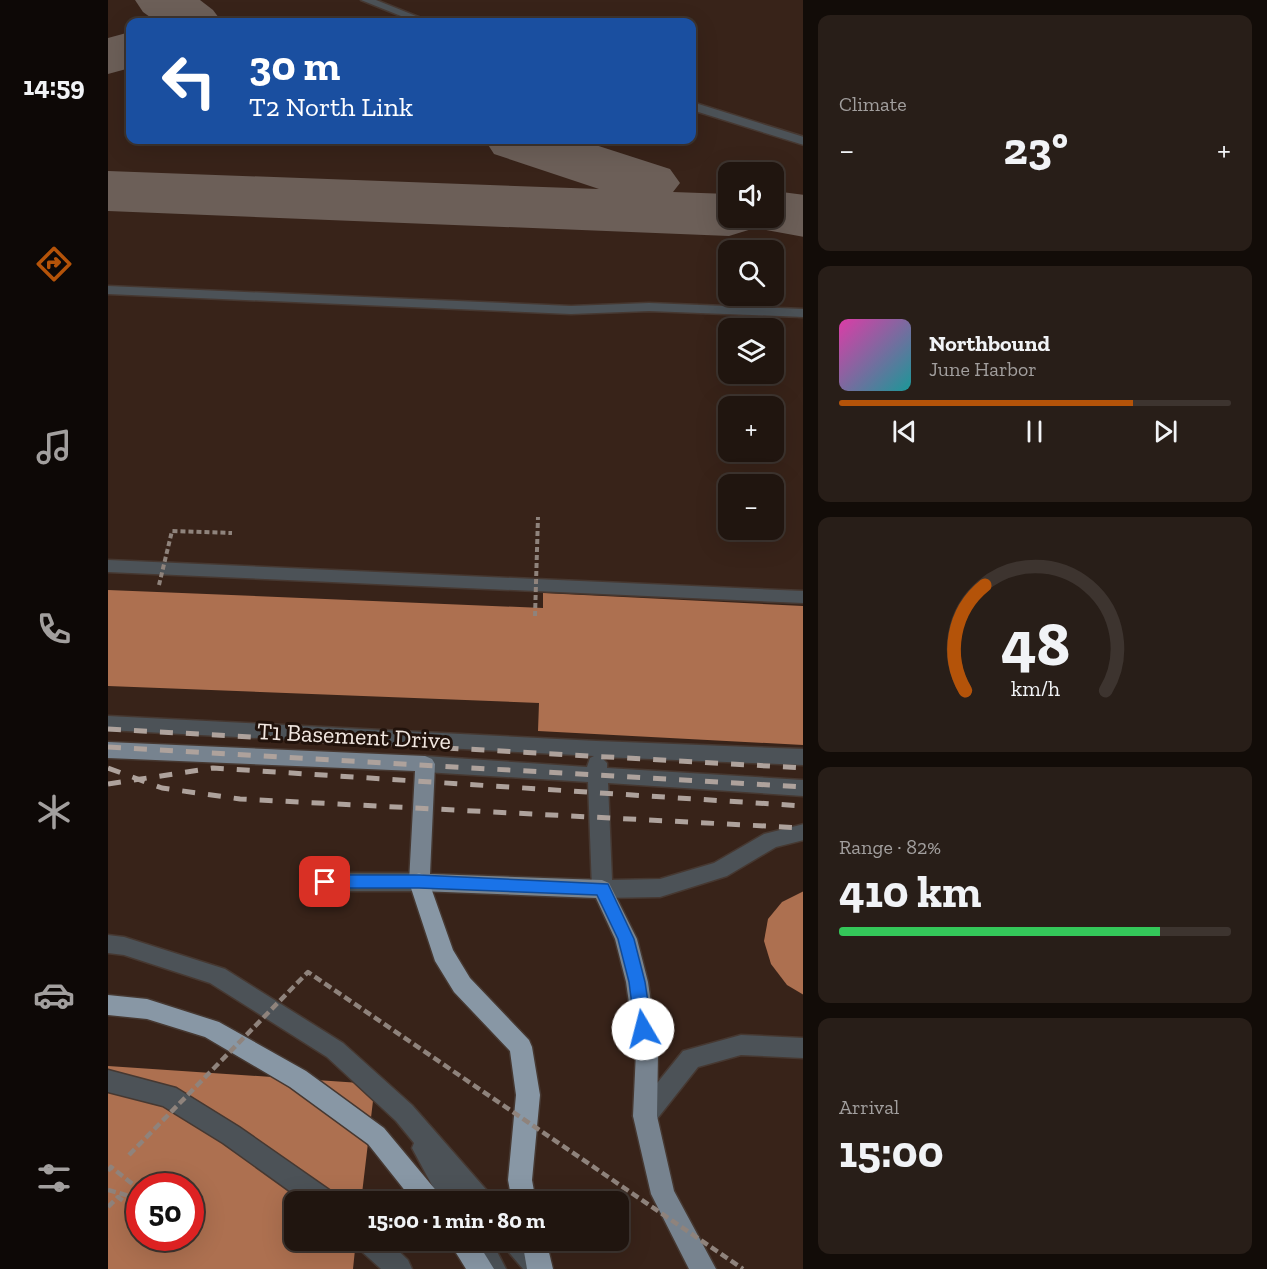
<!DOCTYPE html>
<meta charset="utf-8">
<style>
body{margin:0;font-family:"Zilla Slab",serif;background:#281e18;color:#f1f3f6;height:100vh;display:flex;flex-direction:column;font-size:22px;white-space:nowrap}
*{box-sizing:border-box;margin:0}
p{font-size:20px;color:#a29f9e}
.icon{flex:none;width:33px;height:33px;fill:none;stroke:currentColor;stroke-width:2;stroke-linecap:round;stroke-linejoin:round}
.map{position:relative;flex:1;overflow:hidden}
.details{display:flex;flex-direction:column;gap:15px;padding:15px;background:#120c08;width:464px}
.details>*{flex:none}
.hud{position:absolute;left:18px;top:18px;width:570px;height:126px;border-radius:12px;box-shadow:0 6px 24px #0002,0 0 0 2px #3d342f;background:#1a4fa0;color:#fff;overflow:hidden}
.buttons{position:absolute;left:610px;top:162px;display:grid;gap:12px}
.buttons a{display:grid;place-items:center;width:66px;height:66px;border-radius:12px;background:#20150f;box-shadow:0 6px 24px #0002,0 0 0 2px #3d342f;font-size:30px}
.speed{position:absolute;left:18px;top:1173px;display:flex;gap:12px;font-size:30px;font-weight:700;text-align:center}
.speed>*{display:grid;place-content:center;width:78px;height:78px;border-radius:50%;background:#20150f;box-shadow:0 6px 24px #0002,0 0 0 2px #3d342f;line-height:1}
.speed .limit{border:9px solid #d22;background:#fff;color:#111}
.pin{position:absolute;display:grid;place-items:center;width:51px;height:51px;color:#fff;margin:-26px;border-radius:12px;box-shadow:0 3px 9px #0006}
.me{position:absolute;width:66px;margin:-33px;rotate:352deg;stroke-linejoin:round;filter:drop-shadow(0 0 4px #0008)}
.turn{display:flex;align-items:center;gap:21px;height:126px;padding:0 24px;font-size:27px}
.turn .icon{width:78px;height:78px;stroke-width:2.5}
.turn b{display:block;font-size:42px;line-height:51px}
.big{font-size:45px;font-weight:800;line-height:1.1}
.details .tile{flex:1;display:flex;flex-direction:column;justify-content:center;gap:9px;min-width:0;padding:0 21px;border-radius:12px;background:#281e18}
.details .dial{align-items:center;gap:0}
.dial svg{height:156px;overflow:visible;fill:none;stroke:#3d342f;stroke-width:7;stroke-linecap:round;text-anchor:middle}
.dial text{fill:#f1f3f6;stroke:none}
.song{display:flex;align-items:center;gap:18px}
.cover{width:72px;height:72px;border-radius:9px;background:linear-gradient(135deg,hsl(320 70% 55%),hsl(180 70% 35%))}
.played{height:6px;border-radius:3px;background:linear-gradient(90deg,#b45309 75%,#3d342f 75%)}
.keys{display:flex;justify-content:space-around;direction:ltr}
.heat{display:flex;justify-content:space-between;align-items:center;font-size:33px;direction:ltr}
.charge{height:9px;border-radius:4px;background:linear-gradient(90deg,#34c759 82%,#3d342f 0)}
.trip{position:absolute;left:176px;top:1191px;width:345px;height:60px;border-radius:12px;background:#20150f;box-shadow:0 6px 24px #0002,0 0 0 2px #3d342f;font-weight:800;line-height:60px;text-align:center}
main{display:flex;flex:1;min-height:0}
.tabs{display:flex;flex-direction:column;width:108px;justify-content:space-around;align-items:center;background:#0d0806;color:#a29f9e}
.tabs .icon{width:42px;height:42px}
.tabs .active{color:#b45309}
.tabs b{font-size:27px;color:#f1f3f6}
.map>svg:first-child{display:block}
.built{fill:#382319;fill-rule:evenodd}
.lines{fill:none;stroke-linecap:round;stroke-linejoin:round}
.taxiway{fill:#6c5f58;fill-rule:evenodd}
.building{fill:#ad7050;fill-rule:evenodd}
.minor-casing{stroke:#463831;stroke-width:3}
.major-casing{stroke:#463831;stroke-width:3}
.highway-casing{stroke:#463831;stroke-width:3}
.path{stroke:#8f837c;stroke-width:4.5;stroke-dasharray:8 4;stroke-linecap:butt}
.minor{fill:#4c5257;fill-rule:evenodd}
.major{fill:#77838f;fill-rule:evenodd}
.highway{fill:#8897a5;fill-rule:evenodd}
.rail{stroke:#aea29c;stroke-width:5;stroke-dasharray:13 13;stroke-linecap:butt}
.path-bridge-far1{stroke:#8f837c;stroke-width:4;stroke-dasharray:5 3;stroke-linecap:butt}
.path-bridge{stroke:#8f837c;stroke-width:4.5;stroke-dasharray:8 4;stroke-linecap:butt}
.route{fill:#1a73e8;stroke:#114b97;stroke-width:1.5}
.labels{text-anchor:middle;stroke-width:6;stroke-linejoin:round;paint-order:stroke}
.street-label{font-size:24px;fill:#f1e7e1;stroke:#21120b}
</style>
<main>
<nav class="tabs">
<b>14:59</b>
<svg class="icon active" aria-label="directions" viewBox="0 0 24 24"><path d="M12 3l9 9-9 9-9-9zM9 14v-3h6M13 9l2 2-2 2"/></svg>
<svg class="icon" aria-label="music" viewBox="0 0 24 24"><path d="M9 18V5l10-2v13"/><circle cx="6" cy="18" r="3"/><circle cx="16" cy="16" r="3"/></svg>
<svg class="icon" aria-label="phone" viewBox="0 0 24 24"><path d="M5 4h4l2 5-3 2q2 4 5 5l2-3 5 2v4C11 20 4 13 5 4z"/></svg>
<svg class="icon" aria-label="climate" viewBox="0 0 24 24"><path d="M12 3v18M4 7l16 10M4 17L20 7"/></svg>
<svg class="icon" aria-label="car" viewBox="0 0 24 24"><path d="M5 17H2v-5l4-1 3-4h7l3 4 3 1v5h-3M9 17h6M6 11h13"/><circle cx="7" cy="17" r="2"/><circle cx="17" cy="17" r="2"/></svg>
<svg class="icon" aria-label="filters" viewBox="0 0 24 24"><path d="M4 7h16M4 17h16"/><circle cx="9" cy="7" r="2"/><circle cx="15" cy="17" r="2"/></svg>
</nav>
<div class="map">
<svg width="696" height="1269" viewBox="0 0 696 1269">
<rect width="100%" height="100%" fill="#2a1c14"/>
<!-- built -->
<path class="built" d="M0 0H695V1269H0ZM22 22H584V140H22ZM621 172H666V218H621ZM621 250H666V296H621ZM621 328H666V374H621ZM621 406H666V452H621ZM621 484H666V530H621ZM32 1186H82V1238H32ZM186 1202H510V1240H186Z"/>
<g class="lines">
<!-- taxiway -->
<g class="taxiway">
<polygon points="27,0 92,0 105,10 114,22 49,22 35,12"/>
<polygon points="22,32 22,68 0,74 0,38"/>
<polygon points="377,140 472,140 562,169 572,183 565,192 621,194 621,218 666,218 666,191 696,195 696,237 647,228 621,236 0,211 0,171 491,189 386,154"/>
</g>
</g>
<!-- building -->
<g class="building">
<polygon points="0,590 435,608 435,593 696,606 696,745 430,731 431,703 0,686"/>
<polygon points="696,891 696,995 679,985 663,964 656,941 660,919 674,902"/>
<path d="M0 1066 267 1084 253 1202H186V1240H248L245 1269H0ZM32 1186H82V1238H32Z"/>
</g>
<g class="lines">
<!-- minor casing -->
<g class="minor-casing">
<g id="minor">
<polygon points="253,0 268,0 323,22 308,22"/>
<polygon points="584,102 696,137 696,145 584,110"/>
<polygon points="0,286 463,306 541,303 696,309 696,317 541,311 463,314 0,294"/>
<polygon points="0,560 696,591 696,603 0,572"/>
<polygon points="0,716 489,741 696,749 696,765 493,757 499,763 499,768 696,780 696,796 500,783 504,880 552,879 606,863 656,834 696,824 696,840 668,847 619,876 552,897 494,898 487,895 484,889 480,782 317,772 310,769 307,764 310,759 317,756 479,767 482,758 486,756 0,730"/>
<polygon points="217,873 311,873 318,876 321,882 318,888 311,891 217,891 210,888 207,882 210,876"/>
<polygon points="0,935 16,937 117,969 235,1043 304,1105 382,1194 385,1202 333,1202 304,1148 306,1143 288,1121 219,1057 102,983 16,955 0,953"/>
<polygon points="633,1035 696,1038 696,1058 633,1055 590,1067 545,1124 537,1127 529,1124 525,1116 529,1108 575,1051"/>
<polygon points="0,1070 68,1088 131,1127 227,1194 230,1202 197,1202 115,1143 55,1106 0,1092"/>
<polygon points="248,1240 279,1240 300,1260 304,1269 273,1269 251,1249"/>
<polygon points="357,1240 383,1240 398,1269 371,1269"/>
<polygon points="395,1240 423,1240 440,1260 444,1269 415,1269 398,1249"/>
</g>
</g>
<!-- major casing -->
<g class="major-casing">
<polygon id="major" points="0,742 317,756 324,759 327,764 322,874 494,880 501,883 529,939 540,982 550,1052 549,1116 566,1191 608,1269 581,1269 543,1194 525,1116 528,1052 518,982 507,939 488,898 311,891 304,888 301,882 307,771 0,758"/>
</g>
<!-- highway casing -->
<g class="highway-casing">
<g id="highway">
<polygon points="311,873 318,876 321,882 345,950 362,978 421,1040 424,1047 432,1095 424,1180 428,1202 404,1202 400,1180 408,1095 402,1051 346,992 327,961 301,882 304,876"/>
<polygon points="0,995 39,999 111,1022 198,1071 276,1128 331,1194 334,1202 306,1202 260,1144 182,1087 97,1037 39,1019 0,1015"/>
<polygon points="340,1240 368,1240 386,1269 358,1269"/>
<polygon points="414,1240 438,1240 445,1269 419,1269"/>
</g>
</g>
<!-- path -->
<g class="path">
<polyline points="0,1171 3,1167 32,1190"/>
<polyline points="0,1190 32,1199"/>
<polyline points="0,1207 10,1197 32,1214"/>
</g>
<!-- minor -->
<use href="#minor" class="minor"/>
<!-- major -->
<use href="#major" class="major"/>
<!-- highway -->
<use href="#highway" class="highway"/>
<!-- rail -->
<g class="rail">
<polyline points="0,729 696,768"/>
<polyline points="0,747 696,787"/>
<polyline points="0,768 54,788 132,799 696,828"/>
<polyline points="0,784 105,768 696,806"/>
</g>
<!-- path-bridge-far1 -->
<g class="path-bridge-far1">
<polyline points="51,585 64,531 124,533"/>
<polyline points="427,616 430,517"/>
</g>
<!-- path-bridge -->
<polyline class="path-bridge" points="21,1155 200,972 635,1269"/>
</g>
<!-- route -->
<polygon class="route" points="217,875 311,875 500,884 526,939 537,982 544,1029 541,1034 535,1037 529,1034 527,1029 521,982 510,939 489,895 311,888 217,888 212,887 209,882 212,877"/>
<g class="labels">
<!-- street labels -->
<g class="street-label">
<text transform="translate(246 736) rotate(3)" y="8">T1 Basement Drive</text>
</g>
</g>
</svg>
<div class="buttons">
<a><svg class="icon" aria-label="sound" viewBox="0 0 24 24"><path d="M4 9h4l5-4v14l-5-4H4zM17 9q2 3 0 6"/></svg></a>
<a><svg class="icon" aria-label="search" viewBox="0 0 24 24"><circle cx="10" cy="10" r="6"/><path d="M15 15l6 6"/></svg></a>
<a><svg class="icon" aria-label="layers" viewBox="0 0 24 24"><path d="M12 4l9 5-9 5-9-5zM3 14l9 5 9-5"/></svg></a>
<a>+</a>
<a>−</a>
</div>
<div class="speed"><div class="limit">50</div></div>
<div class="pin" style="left:217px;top:882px;background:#d93025"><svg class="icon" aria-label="arrive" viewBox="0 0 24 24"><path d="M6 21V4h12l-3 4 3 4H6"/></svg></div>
<svg class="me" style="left:535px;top:1029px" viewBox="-20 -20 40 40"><circle r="19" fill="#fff"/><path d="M0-13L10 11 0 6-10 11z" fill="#1a73e8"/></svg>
<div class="trip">15:00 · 1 min · 80 m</div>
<div class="hud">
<div class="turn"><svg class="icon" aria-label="left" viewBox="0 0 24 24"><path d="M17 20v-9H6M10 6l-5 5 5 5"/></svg><div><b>30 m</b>T2 North Link</div></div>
</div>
</div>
<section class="details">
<div class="tile"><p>Climate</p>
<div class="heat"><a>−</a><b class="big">23°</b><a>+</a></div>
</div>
<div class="tile">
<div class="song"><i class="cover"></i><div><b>Northbound</b><p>June Harbor</p></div></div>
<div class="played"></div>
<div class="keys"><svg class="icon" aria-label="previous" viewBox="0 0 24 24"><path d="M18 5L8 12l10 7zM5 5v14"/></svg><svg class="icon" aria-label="pause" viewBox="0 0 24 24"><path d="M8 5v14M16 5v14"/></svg><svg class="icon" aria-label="next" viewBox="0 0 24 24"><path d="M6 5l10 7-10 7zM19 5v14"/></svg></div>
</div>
<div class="tile dial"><svg viewBox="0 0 100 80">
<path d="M14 69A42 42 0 1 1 86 69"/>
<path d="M14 69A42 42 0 0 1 24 15" stroke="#b45309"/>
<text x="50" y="56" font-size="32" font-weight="700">48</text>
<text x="50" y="72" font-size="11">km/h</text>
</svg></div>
<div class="tile"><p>Range · 82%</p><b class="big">410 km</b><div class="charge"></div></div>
<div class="tile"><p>Arrival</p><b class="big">15:00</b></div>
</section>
</main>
